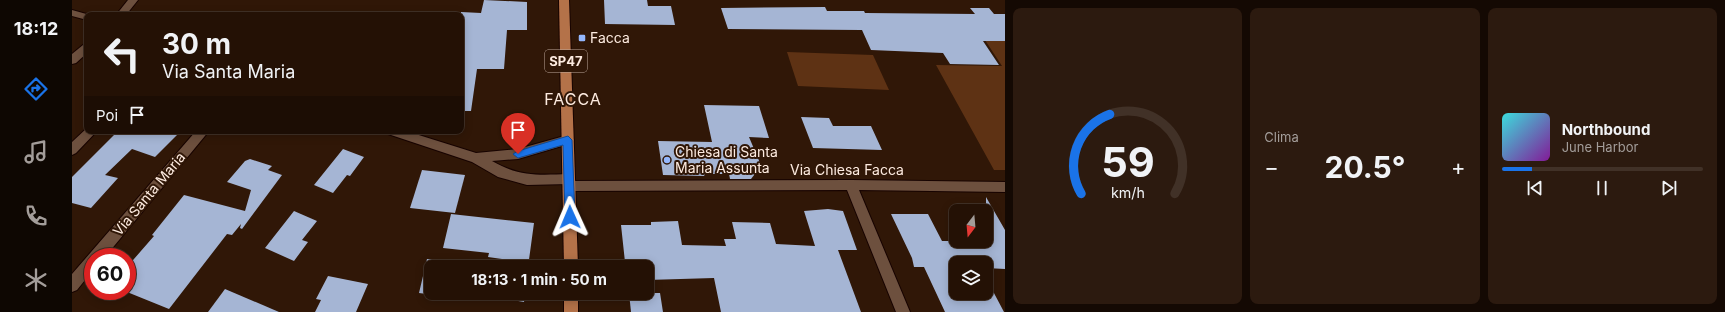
<!DOCTYPE html>
<html lang="it">
<meta charset="utf-8">
<style>
body{margin:0;font-family:Inter,sans-serif;background:#2c1a0f;color:#f1f3f6;height:100vh;display:flex;flex-direction:column;font-size:15px;white-space:nowrap}
*{box-sizing:border-box;margin:0}
p{font-size:13px;color:#a39d9a}
.icon{flex:none;width:22px;height:22px;fill:none;stroke:currentColor;stroke-width:2;stroke-linecap:round;stroke-linejoin:round}
.map{position:relative;flex:1;overflow:hidden}
.panel{display:flex;flex-direction:column;gap:8px;padding:8px;background:#140903;width:720px}
.panel>*{flex:none}
.hud{position:absolute;left:12px;top:12px;width:380px;height:122px;border-radius:8px;box-shadow:0 2px 10px #0003,0 0 0 1px #413127;background:#241105;color:#f1f3f6;overflow:hidden}
.needle{width:26px;rotate:196deg}
.controls{position:absolute;left:877px;top:204px;display:grid;gap:8px}
.controls a{display:grid;place-items:center;width:44px;height:44px;border-radius:8px;background:#241105;box-shadow:0 2px 10px #0003,0 0 0 1px #413127;font-size:20px}
.speed{position:absolute;left:12px;top:248px;display:flex;gap:8px;font-size:20px;font-weight:700;text-align:center}
.speed>*{display:grid;place-content:center;width:52px;height:52px;border-radius:50%;background:#241105;box-shadow:0 2px 10px #0003,0 0 0 1px #413127;line-height:1}
.speed .limit{border:6px solid #d22;background:#fff;color:#111}
.pin{position:absolute;display:grid;place-items:center;width:34px;height:34px;color:#fff;margin:-41px -17px;border-radius:50% 50% 50% 0;rotate:-45deg;box-shadow:0 0 4px #0007}
.pin .icon{rotate:45deg}
.me{position:absolute;width:44px;margin:-22px;rotate:359deg;stroke-linejoin:round;filter:drop-shadow(0 0 3px #0008)}
.turn{display:flex;align-items:center;gap:14px;height:84px;padding:0 12px;font-size:18px}
.turn .icon{width:52px;height:52px;stroke-width:2.5}
.turn b{display:block;font-size:28px;line-height:34px}
.then{display:flex;align-items:center;height:38px;padding:0 12px;background:#0003;gap:8px;font-size:15px}
.big{font-size:30px;font-weight:700;line-height:1.1}
.panel .widget{flex:1;display:flex;flex-direction:column;justify-content:center;gap:6px;min-width:0;padding:0 14px;border-radius:8px;background:#2c1a0f}
.panel .dial{align-items:center;gap:0}
.dial svg{height:104px;overflow:visible;fill:none;stroke:#413127;stroke-width:7;stroke-linecap:round;text-anchor:middle}
.dial text{fill:#f1f3f6;stroke:none}
.song{display:flex;align-items:center;gap:12px}
.cover{width:48px;height:48px;border-radius:6px;background:linear-gradient(135deg,hsl(180 70% 55%),hsl(290 70% 35%))}
.played{height:4px;border-radius:2px;background:linear-gradient(90deg,#1a73e8 15%,#413127 15%)}
.keys{display:flex;justify-content:space-around;direction:ltr}
.heat{display:flex;justify-content:space-between;align-items:center;font-size:22px;direction:ltr}
.panel .tiles{flex:1;display:grid;gap:8px;grid-template-columns:repeat(3,1fr)}
.trip{position:absolute;left:352px;top:260px;width:230px;height:40px;border-radius:8px;background:#241105;box-shadow:0 2px 10px #0003,0 0 0 1px #413127;font-weight:700;line-height:40px;text-align:center}
main{display:flex;flex:1;min-height:0}
.dock{display:flex;flex-direction:column;width:72px;justify-content:space-around;align-items:center;background:#0e0702;color:#a39d9a}
.dock .icon{width:28px;height:28px}
.dock .on{color:#1a73e8}
.dock b{font-size:18px;color:#f1f3f6}
.map>svg:first-child{display:block}
.green{fill:#5e3214}
.building{fill:#a5b5d4}
.lines{fill:none;stroke-linecap:round;stroke-linejoin:round}
.street-casing{stroke:#170300;stroke-width:2}
.secondary-casing{stroke:#170300;stroke-width:2}
.primary-casing{stroke:#170300;stroke-width:2}
.street{fill:#6d503e;fill-rule:evenodd}
.secondary{fill:#6d503e;fill-rule:evenodd}
.primary{fill:#b47249;fill-rule:evenodd}
.route{fill:#1a73e8;stroke:#114b97}
.poi-dot{fill:#94b7fd;stroke:#301707;stroke-width:1.5}
.labels{text-anchor:middle;stroke-width:4;stroke-linejoin:round;paint-order:stroke}
.shield{fill:#301707;stroke:#c0ab9f;stroke-width:1}
.shield-label{font-size:13px;font-weight:bold;fill:#fdebe0}
.poi-label{font-size:14px;fill:#fdebe0;stroke:#301707;text-anchor:start}
.street-label{font-size:14px;fill:#fdebe0;stroke:#301707}
.quarter-label{font-size:16px;letter-spacing:1px;fill:#fdebe0;stroke:#301707}
</style>
<main>
<nav class="dock">
<b>18:12</b>
<svg class="icon on" aria-label="directions" viewBox="0 0 24 24"><path d="M12 3l9 9-9 9-9-9zM9 14v-3h6M13 9l2 2-2 2"/></svg>
<svg class="icon" aria-label="music" viewBox="0 0 24 24"><path d="M9 18V5l10-2v13"/><circle cx="6" cy="18" r="3"/><circle cx="16" cy="16" r="3"/></svg>
<svg class="icon" aria-label="phone" viewBox="0 0 24 24"><path d="M5 4h4l2 5-3 2q2 4 5 5l2-3 5 2v4C11 20 4 13 5 4z"/></svg>
<svg class="icon" aria-label="climate" viewBox="0 0 24 24"><path d="M12 3v18M4 7l16 10M4 17L20 7"/></svg>
</nav>
<div class="map">
<svg width="933" height="312" viewBox="0 0 933 312">
<rect width="100%" height="100%" fill="#301707"/>
<!-- green -->
<g class="green">
<polygon points="913,40 933,40 933,170 922,170 864,65 930,66"/>
<polygon points="715,52 801,55 817,90 726,86"/>
</g>
<!-- building -->
<g class="building">
<polygon points="412,0 455,2 455,30 435,30 432,69 405,69 399,111 389,111 389,12 409,13"/>
<polygon points="532,0 575,0 576,6 599,6 603,25 533,24"/>
<polygon points="753,7 755,11 792,11 793,13 903,14 898,8 917,8 922,14 933,14 933,41 911,41 927,65 878,64 871,53 799,50 790,30 656,29 649,8"/>
<polygon points="632,105 687,106 697,138 677,137 688,163 686,170 679,179 658,179 657,174 633,174 632,176 591,175 586,141 640,142"/>
<polygon points="729,117 757,118 761,126 799,126 810,150 741,148"/>
<polygon points="46,131 109,131 83,157 60,149 33,175 46,178 19,208 0,203 0,177"/>
<polygon points="271,149 292,157 278,176 275,175 261,193 242,185"/>
<polygon points="178,159 200,166 196,170 210,175 170,229 168,228 169,224 160,235 155,234 97,309 55,292 55,267 82,236 80,235 112,195 173,211 179,190 155,182 173,161"/>
<polygon points="350,170 393,175 383,213 338,208"/>
<polygon points="914,197 933,230 933,269 914,268 914,263 884,263 884,293 914,293 914,278 932,312 873,312 852,267 842,267 840,258 819,214 856,214 870,241 914,241"/>
<polygon points="756,209 771,211 785,250 766,250 789,312 649,312 642,278 575,280 575,262 553,262 549,225 579,225 579,222 606,221 610,245 654,246 652,239 664,239 660,222 698,223 704,244 743,246 732,211"/>
<polygon points="222,211 245,221 230,240 236,242 222,261 193,248"/>
<polygon points="379,214 462,223 456,267 429,267 430,259 416,257 417,253 371,248"/>
<polygon points="355,259 377,261 376,267 359,267 359,293 370,293 370,296 347,293"/>
<polygon points="256,276 296,284 284,312 243,312 249,300 244,299"/>
<polygon points="153,289 207,312 136,312"/>
<polygon points="425,293 453,293 452,302 424,297"/>
<polygon points="557,293 588,293 591,312 559,312"/>
</g>
<g class="lines">
<!-- street casing -->
<g class="street-casing">
<g id="street">
<polygon points="56,0 66,0 54,15 44,15"/>
<polygon points="15,44 15,53 4,63 0,64 0,54 11,45"/>
<polygon points="15,128 15,131 25,131 4,153 0,155 0,142"/>
<polygon points="124,131 137,131 33,257 21,257 21,270 5,290 0,292 0,274"/>
<polygon points="779,180 933,182 933,192 787,190 838,312 824,312 775,190 497,191 493,190 491,186 493,182 497,181"/>
</g>
</g>
<!-- secondary casing -->
<g class="secondary-casing">
<g id="secondary">
<polygon points="0,10 18,15 19,15 15,15 15,20 0,16"/>
<path d="M314 131H334L404 153 446 149 496 135 500 137 502 140 500 143 446 159 420 161C448 177 466 175 497 174L501 175 503 179 501 183 497 184 455 185 426 177 400 162 316 134Z"/>
</g>
</g>
<!-- primary casing -->
<g class="primary-casing">
<g id="primary">
<polygon points="487,0 497,0 506,267 492,267"/>
<rect x="492" y="293" width="14" height="19"/>
</g>
</g>
<!-- street -->
<use href="#street" class="street"/>
<!-- secondary -->
<use href="#secondary" class="secondary"/>
<!-- primary -->
<use href="#primary" class="primary"/>
</g>
<!-- route -->
<polygon class="route" points="496,136 500,140 503,217 501,220 498,221 494,220 493,217 491,145 446,158 441,154 446,151"/>
<!-- markers -->
<g class="poi-dot">
<rect x="506" y="34" width="8" height="8" rx="2"/>
<circle cx="595" cy="160" r="4"/>
</g>
<g class="labels">
<!-- shield labels -->
<rect class="shield" x="473" y="50" width="42" height="22" rx="3"/>
<g class="shield-label">
<text x="494" y="66">SP47</text>
</g>
<!-- poi labels -->
<g class="poi-label">
<text x="518" y="43">Facca</text>
<text x="603" y="157">Chiesa di Santa<tspan x="603" dy="16">Maria Assunta</tspan></text>
</g>
<!-- street labels -->
<g class="street-label">
<text x="775" y="175">Via Chiesa Facca</text>
<text transform="translate(77 194) rotate(-50)" y="5">Via Santa Maria</text>
</g>
<!-- quarter labels -->
<g class="quarter-label">
<text x="501" y="105">FACCA</text>
</g>
</g>
</svg>
<div class="controls">
<a><svg class="needle" viewBox="-14 -14 28 28"><path d="M0-13l5 13h-10z" fill="#e53935"/><path d="M0 13l5-13h-10z" fill="#a39d9a"/></svg></a>
<a><svg class="icon" aria-label="layers" viewBox="0 0 24 24"><path d="M12 4l9 5-9 5-9-5zM3 14l9 5 9-5"/></svg></a>
</div>
<div class="speed"><div class="limit">60</div></div>
<div class="pin" style="left:446px;top:154px;background:#d93025"><svg class="icon" aria-label="arrive" viewBox="0 0 24 24"><path d="M6 21V4h12l-3 4 3 4H6"/></svg></div>
<svg class="me" style="left:498px;top:217px" viewBox="-20 -20 40 40"><path d="M0-17L14 15 0 8-14 15z" fill="#1a73e8" stroke="#fff" stroke-width="4"/></svg>
<div class="trip">18:13 · 1 min · 50 m</div>
<div class="hud">
<div class="turn"><svg class="icon" aria-label="left" viewBox="0 0 24 24"><path d="M17 20v-9H6M10 6l-5 5 5 5"/></svg><div><b>30 m</b>Via Santa Maria</div></div>
<div class="then">Poi<svg class="icon" aria-label="arrive" viewBox="0 0 24 24"><path d="M6 21V4h12l-3 4 3 4H6"/></svg></div>
</div>
</div>
<section class="panel">
<div class="tiles">
<div class="widget dial"><svg viewBox="0 0 100 80">
<path d="M14 69A42 42 0 1 1 86 69"/>
<path d="M14 69A42 42 0 0 1 36 8" stroke="#1a73e8"/>
<text x="50" y="56" font-size="32" font-weight="700">59</text>
<text x="50" y="72" font-size="11">km/h</text>
</svg></div>
<div class="widget"><p>Clima</p>
<div class="heat"><a>−</a><b class="big">20.5°</b><a>+</a></div>
</div>
<div class="widget">
<div class="song"><i class="cover"></i><div><b>Northbound</b><p>June Harbor</p></div></div>
<div class="played"></div>
<div class="keys"><svg class="icon" aria-label="previous" viewBox="0 0 24 24"><path d="M18 5L8 12l10 7zM5 5v14"/></svg><svg class="icon" aria-label="pause" viewBox="0 0 24 24"><path d="M8 5v14M16 5v14"/></svg><svg class="icon" aria-label="next" viewBox="0 0 24 24"><path d="M6 5l10 7-10 7zM19 5v14"/></svg></div>
</div>
</div>
</section>
</main>
